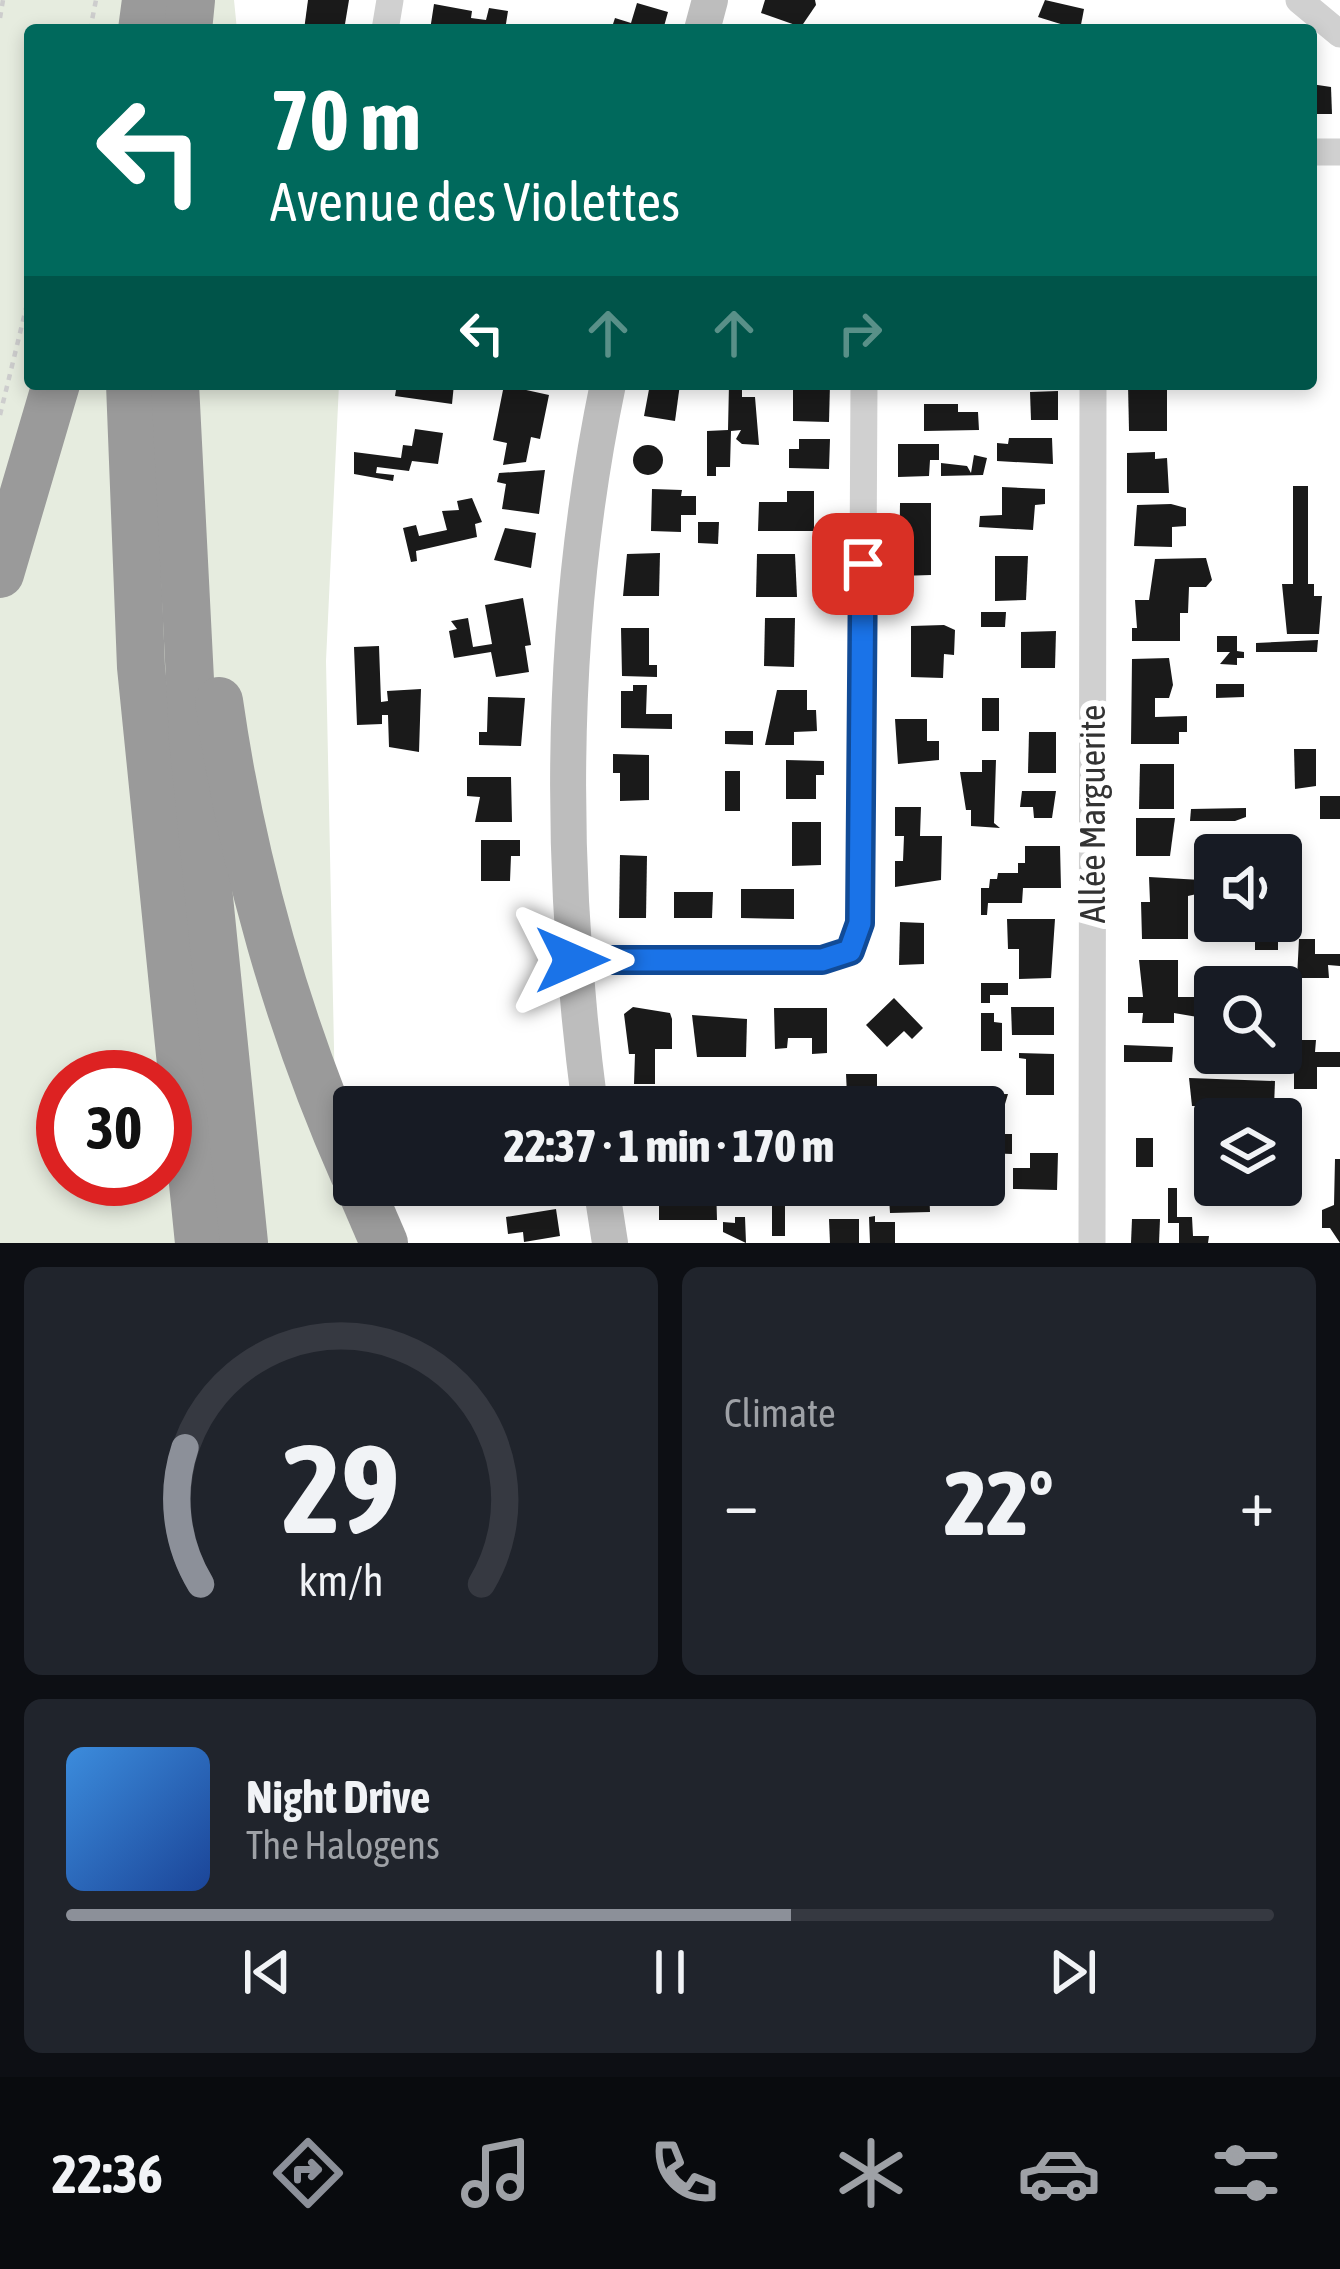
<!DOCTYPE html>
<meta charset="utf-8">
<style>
body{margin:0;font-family:"Asap Condensed",sans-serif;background:#20242c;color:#f1f3f6;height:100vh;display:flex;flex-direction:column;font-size:45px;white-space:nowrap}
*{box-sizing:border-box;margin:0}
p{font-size:39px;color:#9ea1a6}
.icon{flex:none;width:66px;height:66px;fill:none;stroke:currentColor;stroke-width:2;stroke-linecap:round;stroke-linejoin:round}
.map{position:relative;height:1243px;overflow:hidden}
.sheet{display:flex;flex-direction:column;gap:24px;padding:24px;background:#0d0f14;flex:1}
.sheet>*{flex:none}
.banner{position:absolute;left:24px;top:24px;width:1293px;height:366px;border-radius:12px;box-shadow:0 6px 18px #0003;background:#00695c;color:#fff;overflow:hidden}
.buttons{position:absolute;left:1194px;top:834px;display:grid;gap:24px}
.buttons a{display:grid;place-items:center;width:108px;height:108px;border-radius:12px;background:#171b24;box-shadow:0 6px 18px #0003;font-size:60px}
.speed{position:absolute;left:36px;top:1050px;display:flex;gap:24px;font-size:60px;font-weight:700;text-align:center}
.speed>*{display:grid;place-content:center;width:156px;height:156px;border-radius:50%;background:#171b24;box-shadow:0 6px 18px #0003;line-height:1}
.speed .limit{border:18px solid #d22;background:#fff;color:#111}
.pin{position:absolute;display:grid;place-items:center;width:102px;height:102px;color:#fff;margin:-51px;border-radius:24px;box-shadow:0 6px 18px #0006}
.me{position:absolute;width:132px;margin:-66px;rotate:90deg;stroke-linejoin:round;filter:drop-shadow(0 0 9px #0008)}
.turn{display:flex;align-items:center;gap:42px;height:252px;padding:0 48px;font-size:54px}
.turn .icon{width:156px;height:156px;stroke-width:2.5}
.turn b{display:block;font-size:84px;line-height:102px}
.lanes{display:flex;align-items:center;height:114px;padding:0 48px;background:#0003;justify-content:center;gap:60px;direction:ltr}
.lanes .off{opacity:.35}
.big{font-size:90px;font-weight:800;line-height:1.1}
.sheet .card{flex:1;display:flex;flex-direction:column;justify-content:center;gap:18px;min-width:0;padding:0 42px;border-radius:18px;background:#20242c}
.sheet .dial{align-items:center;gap:0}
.dial svg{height:312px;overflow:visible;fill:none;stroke:#363941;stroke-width:7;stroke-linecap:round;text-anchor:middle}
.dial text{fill:#f1f3f6;stroke:none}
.song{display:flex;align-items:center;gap:36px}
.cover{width:144px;height:144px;border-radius:18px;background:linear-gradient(135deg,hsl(210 70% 55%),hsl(220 70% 35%))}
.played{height:12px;border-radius:6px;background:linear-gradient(90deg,#8c9099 60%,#363941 60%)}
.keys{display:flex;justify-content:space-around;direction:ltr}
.heat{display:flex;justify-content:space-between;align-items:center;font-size:66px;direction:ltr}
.sheet .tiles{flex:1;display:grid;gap:24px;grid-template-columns:1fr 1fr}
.card:last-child{grid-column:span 2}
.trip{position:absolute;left:333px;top:1086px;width:672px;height:120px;border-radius:12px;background:#171b24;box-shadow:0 6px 18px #0003;font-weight:800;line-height:120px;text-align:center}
.tab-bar{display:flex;height:192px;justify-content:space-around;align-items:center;background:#090b0e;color:#9ea1a6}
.tab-bar .icon{width:84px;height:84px}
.tab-bar .current{color:#8c9099}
.tab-bar b{font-size:54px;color:#f1f3f6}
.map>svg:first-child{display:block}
.green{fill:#e6ecdf;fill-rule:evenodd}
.building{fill:#1a1a1a}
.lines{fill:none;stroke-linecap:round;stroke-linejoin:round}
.path{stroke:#cdcdcd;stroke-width:4.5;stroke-dasharray:6 6;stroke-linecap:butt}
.street{stroke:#d0d0d0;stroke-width:27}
.secondary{stroke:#bdbdbd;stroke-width:36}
.highway{stroke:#9a9a9a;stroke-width:48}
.route-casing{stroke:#114b97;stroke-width:30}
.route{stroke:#1a73e8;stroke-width:21}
.labels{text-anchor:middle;stroke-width:12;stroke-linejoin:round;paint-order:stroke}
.street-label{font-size:36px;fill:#333;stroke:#fff}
</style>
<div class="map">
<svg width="1340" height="1243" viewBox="0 0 1340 1243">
<rect width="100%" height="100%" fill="#fff"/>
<!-- green -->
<path class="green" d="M0 0H234L237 30H30V384H339L326 661 337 1193 360 1243H0ZM63 1077H165V1179H63Z"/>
<!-- building -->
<g class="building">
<polygon points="308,0 349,0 344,30 304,30"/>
<polygon points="765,0 815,0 816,5 801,27 761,13"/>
<polygon points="1045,0 1084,9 1080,30 1038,17"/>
<polygon points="637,3 668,12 663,30 611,30 615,18 631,23"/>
<polygon points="434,4 472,11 471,18 486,20 489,8 508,11 505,30 430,30"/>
<polygon points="1311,84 1331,87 1332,114 1311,114"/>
<polygon points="397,384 454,384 452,404 395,396"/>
<polygon points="650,384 680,384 675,421 644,416"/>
<polygon points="729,384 742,384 742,397 755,397 759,445 742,444 736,439 741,430 731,431 730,467 716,467 716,476 707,476 707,431 728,430"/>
<polygon points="793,384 830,384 829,422 793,421"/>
<polygon points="1128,384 1167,384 1167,431 1129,431"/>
<polygon points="504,385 549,395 540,439 531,437 526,462 503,465 507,443 493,440"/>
<polygon points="1058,391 1058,420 1031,420 1030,392"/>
<polygon points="924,404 958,404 958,412 978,412 979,430 924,431"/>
<polygon points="415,429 443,433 438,464 412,461 409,471 377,467 376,473 394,475 393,481 354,474 354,452 401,458 403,445 412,446"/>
<polygon points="1009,438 1052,438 1053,464 997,461 997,443 1008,444"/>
<polygon points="799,439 830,439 829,469 789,468 789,449 799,449"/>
<polygon points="898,444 939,444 939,460 930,460 929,476 898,477"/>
<circle cx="648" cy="460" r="15"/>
<polygon points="1155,452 1155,459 1167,458 1169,493 1127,493 1127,453"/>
<polygon points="974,455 987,458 983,475 941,476 941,463 967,466 971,473"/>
<polygon points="545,470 539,514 502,509 506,484 497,482 499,473"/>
<polygon points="1293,486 1308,486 1308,584 1314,584 1314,596 1322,596 1319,634 1287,634 1282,584 1293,584"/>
<polygon points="1002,487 1045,489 1045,504 1035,505 1033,530 979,527 980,516 1002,515"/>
<polygon points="652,489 682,490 681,496 696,496 696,515 681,515 681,532 651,531"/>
<polygon points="787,491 814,491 814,531 758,531 759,502 787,502"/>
<polygon points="472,498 482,522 475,524 477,537 416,551 417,561 411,562 403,528 416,525 419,536 447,530 442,511 459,510 457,501"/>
<polygon points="900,503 931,503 931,575 899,576"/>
<polygon points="1171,504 1186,508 1186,526 1172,527 1172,547 1134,546 1137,505"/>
<polygon points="698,522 719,522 718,544 698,543"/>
<polygon points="505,528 536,533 531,568 494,560"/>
<polygon points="660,553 659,596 623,596 627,554"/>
<polygon points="757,554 795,554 797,597 756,597"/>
<polygon points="995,556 1028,556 1026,600 995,601"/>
<polygon points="1206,558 1212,580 1206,587 1189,587 1188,613 1180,613 1180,641 1132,641 1132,628 1137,628 1135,600 1149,600 1155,559"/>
<polygon points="523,598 531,645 525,646 529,672 496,677 491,652 454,658 449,631 457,629 451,621 468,618 473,647 492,644 485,605"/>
<polygon points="981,612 1006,612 1005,627 981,627"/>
<polygon points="765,618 795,618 794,667 764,666"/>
<polygon points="944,625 955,630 954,655 944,654 943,678 911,677 911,626"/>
<polygon points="621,628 649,628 649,665 657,665 657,677 622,676"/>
<polygon points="1056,631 1055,668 1021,668 1021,632"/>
<polygon points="1217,636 1237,636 1237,651 1244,652 1244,658 1237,658 1237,665 1220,664 1230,652 1217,652"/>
<polygon points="1318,640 1317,652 1256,652 1256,643"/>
<polygon points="379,646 381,702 388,701 387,691 421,689 419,752 389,747 388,715 382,715 382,724 357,725 354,647"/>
<polygon points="1169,658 1173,685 1169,698 1155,698 1155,717 1187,716 1187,732 1179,732 1179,744 1131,744 1132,659"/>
<polygon points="1216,684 1244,684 1244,697 1216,698"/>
<polygon points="633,685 647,685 646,714 672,714 672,729 621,728 621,691 633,691"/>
<polygon points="777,690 807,690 807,710 816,710 817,731 794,732 794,745 765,745"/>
<polygon points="488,697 525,698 521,746 479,745 479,732 487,732"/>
<rect x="982" y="698" width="17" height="33"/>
<polygon points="895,719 927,719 927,741 939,741 939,760 898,764"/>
<polygon points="725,731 753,731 753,745 725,744"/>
<polygon points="1029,732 1056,732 1056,773 1028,773"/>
<polygon points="1294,749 1316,749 1316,786 1295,789"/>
<polygon points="613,754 649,755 649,800 620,801 620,773 613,773"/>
<polygon points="786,760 824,761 824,775 816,775 816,799 786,799"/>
<polygon points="982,760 996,760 994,823 1000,828 971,826 971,810 966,810 960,772 982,772"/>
<polygon points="1140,764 1174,764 1174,809 1139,809"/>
<rect x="725" y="771" width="15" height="40"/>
<polygon points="467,777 511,777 512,822 475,822 480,797 467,796"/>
<polygon points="1022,791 1056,791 1052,818 1034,818 1033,807 1020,807"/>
<rect x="1320" y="796" width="20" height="23"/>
<polygon points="895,807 921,807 920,836 942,836 941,880 895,887 895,861 903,861 904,836 895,836"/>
<polygon points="1246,808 1246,817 1235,821 1190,821 1191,809"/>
<polygon points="1136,818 1175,818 1170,856 1136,856"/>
<polygon points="792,822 821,822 821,865 792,866"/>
<polygon points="481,840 520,840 520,856 511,856 510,881 481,881"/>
<polygon points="1025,846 1060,846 1061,888 1023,888 1022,903 988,903 987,915 981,915 981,888 989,888 990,879 997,879 998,873 1018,873 1018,863 1025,863"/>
<polygon points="620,855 647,856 646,918 619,918"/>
<polygon points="1149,877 1201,880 1201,893 1188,896 1188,939 1142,939 1141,902 1150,902"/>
<polygon points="741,889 794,889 794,919 741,918"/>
<polygon points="674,892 713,892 712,918 674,918"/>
<polygon points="1007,919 1055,919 1051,978 1019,979 1019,949 1008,949"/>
<rect x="1255" y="921" width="23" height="29"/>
<polygon points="900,922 924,923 924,964 899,965"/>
<polygon points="1299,939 1315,939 1315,954 1340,954 1340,966 1328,965 1329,978 1297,978"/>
<polygon points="1139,960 1178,960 1178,997 1215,997 1215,1020 1174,1013 1174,1023 1142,1023 1143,1013 1128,1013 1128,997 1143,997"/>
<polygon points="981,983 1008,983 1008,995 990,995 990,1003 981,1003"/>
<polygon points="894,998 923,1028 912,1039 904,1031 887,1047 866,1025"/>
<polygon points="633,1007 670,1013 672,1019 672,1049 655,1049 655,1084 634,1084 635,1054 629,1054 624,1014"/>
<polygon points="1011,1007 1054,1007 1054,1035 1012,1035"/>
<polygon points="774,1008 827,1008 827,1053 812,1054 812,1038 788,1038 787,1048 775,1049"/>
<polygon points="981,1013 994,1013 994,1022 1002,1023 1002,1051 981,1051"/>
<polygon points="692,1015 747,1019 746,1057 697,1057"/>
<polygon points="1294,1040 1316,1040 1315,1052 1340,1052 1340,1067 1317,1067 1317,1089 1294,1089"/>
<polygon points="1124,1045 1173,1047 1172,1062 1124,1062"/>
<polygon points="1019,1053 1054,1054 1054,1095 1026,1095 1026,1059 1019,1058"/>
<polygon points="846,1074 877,1074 877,1095 847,1095"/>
<polygon points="1189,1078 1275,1081 1274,1107 1192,1106"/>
<polygon points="1008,1094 996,1134 1012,1134 1012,1154 984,1153 984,1107 961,1107 961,1095"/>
<rect x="1136" y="1138" width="17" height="29"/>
<polygon points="1030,1153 1058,1153 1057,1190 1013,1189 1013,1168 1030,1168"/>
<polygon points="1335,1159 1340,1159 1340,1243 1330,1228 1322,1228 1322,1210 1334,1205"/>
<polygon points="699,1185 716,1185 717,1220 659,1220 659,1203 699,1203"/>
<polygon points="900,1185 929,1189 930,1212 890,1213 889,1197"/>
<polygon points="1168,1188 1177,1188 1177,1217 1192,1217 1193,1236 1209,1236 1208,1243 1179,1243 1179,1223 1168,1223"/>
<rect x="772" y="1194" width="13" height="42"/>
<polygon points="556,1209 560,1236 524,1242 523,1232 508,1234 506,1217"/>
<polygon points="875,1216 875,1222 895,1222 895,1243 870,1243 869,1217"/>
<polygon points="735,1217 745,1217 746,1243 723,1232 723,1222 735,1223"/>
<polygon points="829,1219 859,1219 859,1243 830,1243"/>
<polygon points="1132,1219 1160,1219 1159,1243 1131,1243"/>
</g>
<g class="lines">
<!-- path -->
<g class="path">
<polyline points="0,18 3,0"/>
<polyline points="90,30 96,0"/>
<polyline points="0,415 30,292"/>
</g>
<!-- street -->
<g class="street">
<polyline points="1299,0 1340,34"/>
<polyline points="385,30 390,0"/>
<polyline points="1311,152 1340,152"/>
<polyline points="571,960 822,960 850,951 861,923 864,384"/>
<polyline points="1092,1243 1093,384"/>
</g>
<!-- secondary -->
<g class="secondary">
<polyline points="702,30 710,0"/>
<path d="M590 1107C558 865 558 624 608 384"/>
<polyline points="601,1185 610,1243"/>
</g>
<!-- highway -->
<g class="highway">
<polyline points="142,30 146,0"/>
<polyline points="188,30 191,0"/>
<polyline points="130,384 141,667 199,1243"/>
<polyline points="175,384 193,739 244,1243"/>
<polyline points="0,574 56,384"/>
<path d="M219 701C242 862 288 1025 354 1174"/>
<polyline points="359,1185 384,1243"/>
</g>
</g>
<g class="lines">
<!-- route casing -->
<g class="route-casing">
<polyline id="route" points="572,960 822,960 850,951 860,923 863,564"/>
</g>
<!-- route -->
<use href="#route" class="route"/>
</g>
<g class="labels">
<!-- street labels -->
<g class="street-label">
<text transform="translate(1092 814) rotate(-90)" y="13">Allée Marguerite</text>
</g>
</g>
</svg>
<div class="buttons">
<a><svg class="icon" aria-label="sound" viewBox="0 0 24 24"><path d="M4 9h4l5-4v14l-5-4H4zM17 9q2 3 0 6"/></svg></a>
<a><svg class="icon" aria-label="search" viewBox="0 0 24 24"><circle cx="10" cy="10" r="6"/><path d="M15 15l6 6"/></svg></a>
<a><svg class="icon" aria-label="layers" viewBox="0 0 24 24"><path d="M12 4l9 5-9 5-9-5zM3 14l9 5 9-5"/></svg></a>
</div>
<div class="speed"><div class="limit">30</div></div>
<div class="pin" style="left:863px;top:564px;background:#d93025"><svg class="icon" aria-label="arrive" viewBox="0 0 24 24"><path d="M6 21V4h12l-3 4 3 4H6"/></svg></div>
<svg class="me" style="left:572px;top:960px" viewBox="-20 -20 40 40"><path d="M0-17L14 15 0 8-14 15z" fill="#1a73e8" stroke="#fff" stroke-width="4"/></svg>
<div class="trip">22:37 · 1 min · 170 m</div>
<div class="banner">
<div class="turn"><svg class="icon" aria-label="left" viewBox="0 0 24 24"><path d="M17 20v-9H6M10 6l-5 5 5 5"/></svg><div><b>70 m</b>Avenue des Violettes</div></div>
<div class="lanes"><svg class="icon" aria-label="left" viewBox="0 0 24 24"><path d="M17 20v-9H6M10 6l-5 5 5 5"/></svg><svg class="icon off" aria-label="ahead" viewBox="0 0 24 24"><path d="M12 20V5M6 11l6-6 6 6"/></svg><svg class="icon off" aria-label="ahead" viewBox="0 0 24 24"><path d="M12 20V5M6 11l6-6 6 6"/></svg><svg class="icon off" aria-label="right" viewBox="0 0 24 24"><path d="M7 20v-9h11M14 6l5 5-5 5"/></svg></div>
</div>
</div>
<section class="sheet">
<div class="tiles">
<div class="card dial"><svg viewBox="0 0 100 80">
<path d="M14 69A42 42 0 1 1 86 69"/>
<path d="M14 69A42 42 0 0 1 10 34" stroke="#8c9099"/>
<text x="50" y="56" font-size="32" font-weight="700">29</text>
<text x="50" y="72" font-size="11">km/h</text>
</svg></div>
<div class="card"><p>Climate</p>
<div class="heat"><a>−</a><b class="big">22°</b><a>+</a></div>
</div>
<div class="card">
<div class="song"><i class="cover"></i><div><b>Night Drive</b><p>The Halogens</p></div></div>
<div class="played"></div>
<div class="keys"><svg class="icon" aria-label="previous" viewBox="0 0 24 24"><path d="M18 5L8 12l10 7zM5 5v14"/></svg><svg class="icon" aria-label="pause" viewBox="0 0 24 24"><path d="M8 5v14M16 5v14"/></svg><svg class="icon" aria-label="next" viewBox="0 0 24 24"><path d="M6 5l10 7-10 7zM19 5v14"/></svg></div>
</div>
</div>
</section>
<nav class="tab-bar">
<b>22:36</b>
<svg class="icon current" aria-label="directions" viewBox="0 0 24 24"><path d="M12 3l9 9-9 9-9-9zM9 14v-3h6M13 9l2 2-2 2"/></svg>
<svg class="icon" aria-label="music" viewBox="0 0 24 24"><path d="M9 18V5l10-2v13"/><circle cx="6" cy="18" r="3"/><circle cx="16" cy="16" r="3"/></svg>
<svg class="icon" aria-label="phone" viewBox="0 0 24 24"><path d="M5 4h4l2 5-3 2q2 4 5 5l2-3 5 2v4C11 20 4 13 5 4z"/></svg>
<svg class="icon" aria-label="climate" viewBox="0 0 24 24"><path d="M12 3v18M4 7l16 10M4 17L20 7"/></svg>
<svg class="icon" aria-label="car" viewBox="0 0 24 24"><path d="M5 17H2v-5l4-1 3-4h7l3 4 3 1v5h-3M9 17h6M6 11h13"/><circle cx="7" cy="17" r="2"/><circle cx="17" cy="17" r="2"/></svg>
<svg class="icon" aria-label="filters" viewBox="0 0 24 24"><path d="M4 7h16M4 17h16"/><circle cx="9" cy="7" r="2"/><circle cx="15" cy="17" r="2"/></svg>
</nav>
